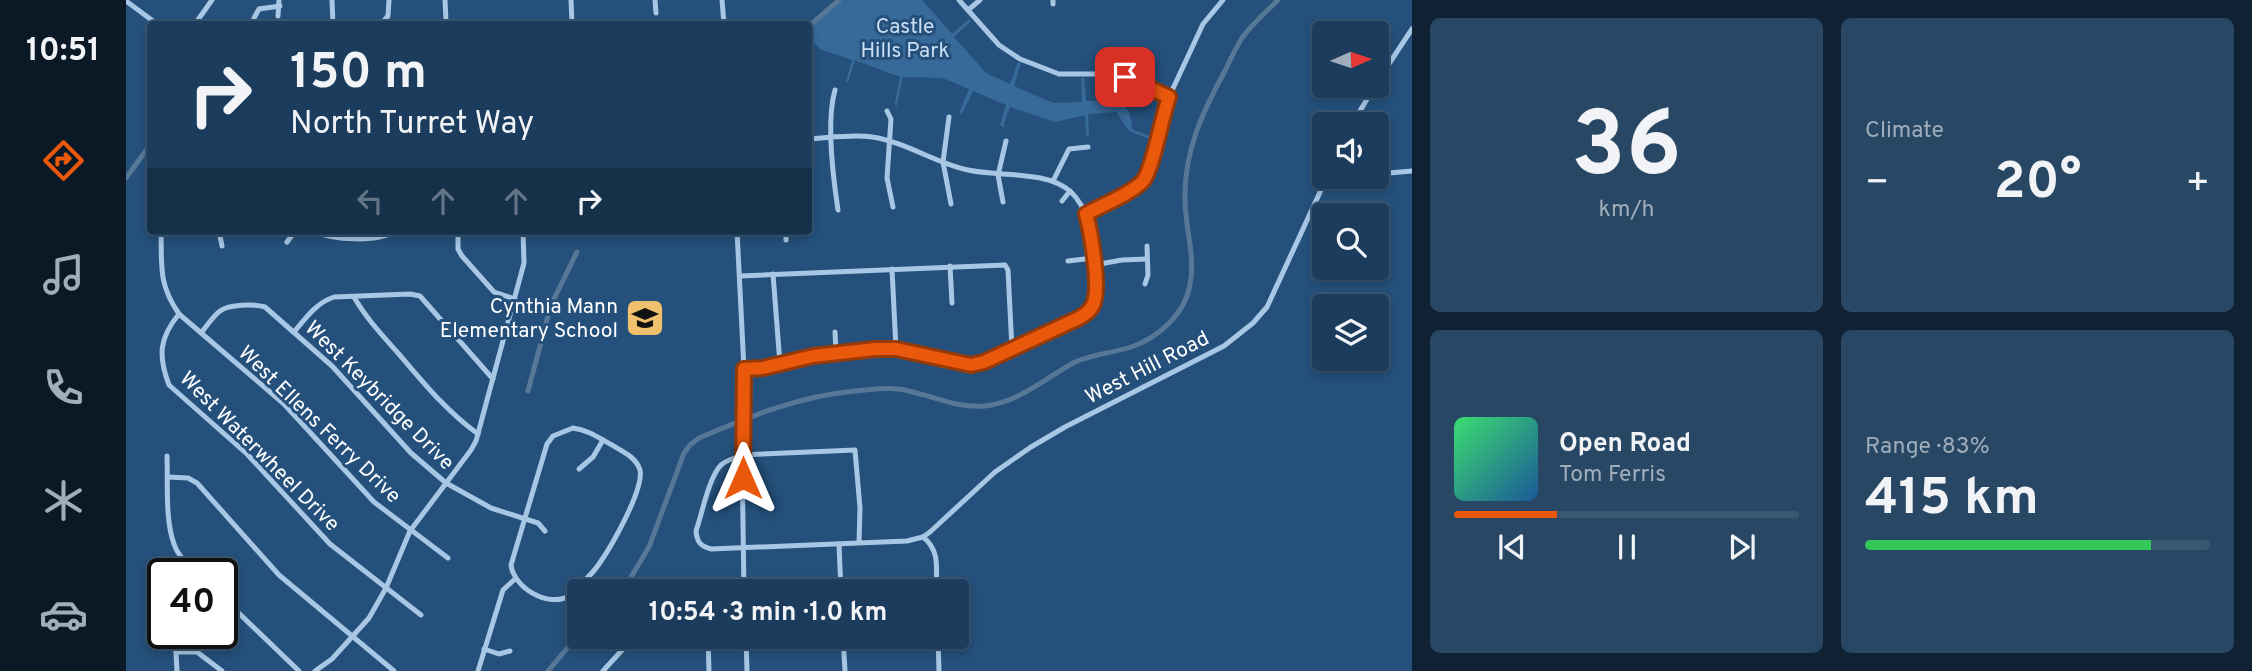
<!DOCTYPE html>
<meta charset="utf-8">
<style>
body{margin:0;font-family:Overpass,sans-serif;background:#284765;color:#f1f3f6;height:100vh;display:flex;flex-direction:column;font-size:26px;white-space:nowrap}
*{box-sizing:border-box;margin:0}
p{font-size:23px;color:#a0adbb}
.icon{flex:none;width:38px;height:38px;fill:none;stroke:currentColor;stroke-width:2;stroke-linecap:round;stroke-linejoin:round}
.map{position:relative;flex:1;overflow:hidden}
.panel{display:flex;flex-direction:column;gap:18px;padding:18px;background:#0f2133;width:840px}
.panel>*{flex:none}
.banner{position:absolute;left:21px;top:21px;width:665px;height:214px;border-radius:7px;box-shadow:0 4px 10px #0003,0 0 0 2px #395672;background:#1b3c5c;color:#f1f3f6;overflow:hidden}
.needle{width:46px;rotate:87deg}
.controls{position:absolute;left:1186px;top:21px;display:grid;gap:14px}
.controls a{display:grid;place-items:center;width:77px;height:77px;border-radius:7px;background:#1b3c5c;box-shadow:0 4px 10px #0003,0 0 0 2px #395672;font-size:35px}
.speed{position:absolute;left:21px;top:558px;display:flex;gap:14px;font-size:35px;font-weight:700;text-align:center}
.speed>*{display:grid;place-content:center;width:91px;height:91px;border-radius:50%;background:#1b3c5c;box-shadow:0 4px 10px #0003,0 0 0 2px #395672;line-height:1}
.speed .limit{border:4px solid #111;border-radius:10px;background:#fff;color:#111}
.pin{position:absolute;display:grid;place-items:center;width:60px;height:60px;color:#fff;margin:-30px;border-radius:14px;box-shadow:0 4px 10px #0006}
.me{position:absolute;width:77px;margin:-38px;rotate:0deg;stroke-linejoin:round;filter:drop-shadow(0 0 5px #0008)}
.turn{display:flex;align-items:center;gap:24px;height:147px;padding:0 28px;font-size:32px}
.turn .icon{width:91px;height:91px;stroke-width:2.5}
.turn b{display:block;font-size:49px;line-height:60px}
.lanes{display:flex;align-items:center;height:66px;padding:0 28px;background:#0003;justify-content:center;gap:35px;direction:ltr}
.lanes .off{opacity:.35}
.big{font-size:52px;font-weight:700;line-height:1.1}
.panel .widget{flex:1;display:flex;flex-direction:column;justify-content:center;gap:10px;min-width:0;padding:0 24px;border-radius:10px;background:#284765}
.panel .dial{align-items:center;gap:0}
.dial b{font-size:91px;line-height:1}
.song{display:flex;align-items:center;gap:21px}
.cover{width:84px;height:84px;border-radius:10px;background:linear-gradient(135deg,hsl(140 70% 55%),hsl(210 70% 35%))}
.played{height:7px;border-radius:4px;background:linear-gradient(90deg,#ea580c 30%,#395672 30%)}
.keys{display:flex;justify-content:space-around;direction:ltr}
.heat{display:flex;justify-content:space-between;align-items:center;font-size:38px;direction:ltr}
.charge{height:10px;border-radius:5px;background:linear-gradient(90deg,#34c759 83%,#395672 0)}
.panel .tiles{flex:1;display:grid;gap:18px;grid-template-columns:repeat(2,1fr)}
.trip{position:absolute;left:441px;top:579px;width:402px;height:70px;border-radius:7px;background:#1b3c5c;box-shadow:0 4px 10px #0003,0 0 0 2px #395672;font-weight:700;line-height:70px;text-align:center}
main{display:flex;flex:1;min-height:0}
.tabs{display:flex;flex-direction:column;width:126px;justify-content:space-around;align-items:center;background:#0b1825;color:#a0adbb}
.tabs .icon{width:49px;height:49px}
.tabs .current{color:#ea580c}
.tabs b{font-size:32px;color:#f1f3f6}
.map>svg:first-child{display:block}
.green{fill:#386a99}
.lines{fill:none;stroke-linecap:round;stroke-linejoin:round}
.canal{stroke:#577797;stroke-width:5}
.minor{stroke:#a8c7e5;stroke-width:5}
.route-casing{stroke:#983908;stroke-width:18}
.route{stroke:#ea580c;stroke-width:12}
.labels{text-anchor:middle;stroke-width:6;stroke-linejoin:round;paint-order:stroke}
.park-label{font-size:21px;fill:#cbe0f4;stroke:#24507b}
.poi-label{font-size:21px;fill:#fff;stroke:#24507b;text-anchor:end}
.street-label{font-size:21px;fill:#fff;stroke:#24507b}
</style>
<main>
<nav class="tabs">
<b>10:51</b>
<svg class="icon current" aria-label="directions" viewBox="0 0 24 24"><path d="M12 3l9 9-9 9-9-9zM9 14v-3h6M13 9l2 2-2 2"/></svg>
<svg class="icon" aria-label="music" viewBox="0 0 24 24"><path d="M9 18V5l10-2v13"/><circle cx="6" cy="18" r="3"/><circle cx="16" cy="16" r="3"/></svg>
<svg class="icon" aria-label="phone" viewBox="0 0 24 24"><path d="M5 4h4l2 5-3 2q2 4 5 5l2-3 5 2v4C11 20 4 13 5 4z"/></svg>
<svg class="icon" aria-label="climate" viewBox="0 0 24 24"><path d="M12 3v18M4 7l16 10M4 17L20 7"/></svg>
<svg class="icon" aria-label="car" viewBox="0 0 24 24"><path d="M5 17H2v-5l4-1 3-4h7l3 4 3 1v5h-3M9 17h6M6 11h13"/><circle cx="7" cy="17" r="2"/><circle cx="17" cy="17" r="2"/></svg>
</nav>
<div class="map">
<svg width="1286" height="671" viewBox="0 0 1286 671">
<rect width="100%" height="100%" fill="#24507b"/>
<!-- green -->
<path class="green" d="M714 0H796L826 34 843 19 845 21 828 37 860 73 884 84 892 62 895 63 888 86 927 103 956 102 955 78H958L960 101C986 100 1005 96 1006 129L1024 136 1023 139 1003 131 990 112 962 114 963 135 960 136 959 115 929 122 884 107 878 124 879 128 874 125 880 105 847 91 836 114 833 113 843 89 817 78 777 77 770 108 769 103 774 77 729 60 722 82 720 81 726 60 694 49 683 37V28Z"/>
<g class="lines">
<!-- canal -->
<g class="canal">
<polyline points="682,27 713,0"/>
<polyline points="0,178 24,145"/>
<polyline points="402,391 425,305 451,252"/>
<path d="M496 592 523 547 558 453 564 445 573 438C624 416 674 396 729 391 743 390 758 387 772 389 801 393 829 409 859 406 892 403 921 377 949 362 967 354 987 353 1005 347 1032 338 1059 314 1064 285 1070 254 1058 226 1059 195 1059 149 1077 111 1099 71 1104 60 1109 49 1116 38 1126 24 1140 12 1152 0"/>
<polyline points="422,671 453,634"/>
</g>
<!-- minor -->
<g class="minor">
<polyline points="206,0 207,24"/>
<polyline points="319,0 320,21"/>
<polyline points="445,0 446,24"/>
<polyline points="529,0 530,13"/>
<polyline points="596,0 598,24"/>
<polyline points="833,0 873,45 894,59 933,74 989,74 1043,97"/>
<polyline points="927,0 927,4"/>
<polyline points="0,1 31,24"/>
<polyline points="842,10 854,0"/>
<polyline points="152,16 153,0"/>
<polyline points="69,24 86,0"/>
<polyline points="128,24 128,18 133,9 154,6"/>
<polyline points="255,24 262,16 263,0"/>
<polyline points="989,74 994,53"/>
<polyline points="1251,82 1286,29"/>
<path d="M709 90C700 121 707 177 712 210"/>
<polyline points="761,111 765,119 761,178 767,207"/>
<polyline points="823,117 817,162 825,204"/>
<polyline points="1226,124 1249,86"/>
<polyline points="1251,174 1286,171"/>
<polyline points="927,181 943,149 962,147"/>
<polyline points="936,201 944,191"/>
<polyline points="877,202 872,175 880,141"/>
<polyline points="960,214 1011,186 1019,179 1043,97 1077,24 1097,0"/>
<path d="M35 231C36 267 32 283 53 314L158 404 248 502 322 558"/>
<polyline points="93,231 96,246"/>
<path d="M188 231C206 240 252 243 269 231"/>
<polyline points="332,231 332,249 336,256 368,292 389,299"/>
<polyline points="611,231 618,369 616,455 618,592"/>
<polyline points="660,231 660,240"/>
<polyline points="161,242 169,231"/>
<polyline points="942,261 967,258"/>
<polyline points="968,265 996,260 1021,259"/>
<polyline points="824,266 826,303"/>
<polyline points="766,269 770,349"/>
<polyline points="647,274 654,364"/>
<polyline points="614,276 879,265 882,270 886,349"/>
<polyline points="1019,284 1022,275 1021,246"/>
<path d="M228 297C240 318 256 335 272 353 297 382 320 411 352 434"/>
<path d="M53 314C33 338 32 356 43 385L121 454 204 544 295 615"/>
<path d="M168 332C180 318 190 303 208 297L284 294 294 296 367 379"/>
<polyline points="709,332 710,353"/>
<path d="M75 333C81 326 87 316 94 311 103 304 129 304 139 307L206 366 285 453 320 483 365 508 412 523 419 531"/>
<path d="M618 369C663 366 706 350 752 349 788 348 823 370 858 362L953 318C973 305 970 287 968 266 965 240 965 211 945 192 921 170 873 177 842 170 809 163 780 142 746 137 726 134 703 138 682 139"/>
<path d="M447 428C462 430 473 438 486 445 497 452 510 457 514 470 518 490 485 547 473 564 465 576 453 586 443 596 422 608 388 588 385 565L421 444 427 436Z"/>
<path d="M41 456C42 482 39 520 48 544 52 556 62 565 72 574"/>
<polyline points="453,469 467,457 477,440"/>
<polyline points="42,477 62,478 71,483 153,575 268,671"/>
<path d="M797 537C815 551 810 570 810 592"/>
<path d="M733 543 734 508 729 450 616 455C609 458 601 460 595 465 583 477 576 514 570 531 571 542 574 546 585 549L781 541 797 537 804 532 869 472 905 447 939 427 1098 346 1127 323 1141 307 1201 177"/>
<polyline points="713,544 715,592"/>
<polyline points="96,597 173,671"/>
<polyline points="49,634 51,671"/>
<polyline points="582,637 583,671"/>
<polyline points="620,637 621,671"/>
<polyline points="717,637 719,671"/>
<polyline points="812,637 813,671"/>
<polyline points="358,649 373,654 384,651"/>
<polyline points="50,652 71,652 96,671"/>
<polyline points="189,671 206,659 243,618 260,588 284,531 345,450 350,441 398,263 397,231"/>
<polyline points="352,671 377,590 389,579"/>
<polyline points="477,671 508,637"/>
</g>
</g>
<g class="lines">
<!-- route casing -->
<g class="route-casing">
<path id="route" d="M617 478 618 369 637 368 687 356 749 349H770L845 365 858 362 953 318C960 314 966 310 968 302 974 285 965 232 960 214 976 205 1005 194 1017 181 1027 169 1036 116 1043 97L999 77"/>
</g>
<!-- route -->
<use href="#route" class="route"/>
</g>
<!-- icons -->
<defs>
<g id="school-square" transform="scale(2.0125)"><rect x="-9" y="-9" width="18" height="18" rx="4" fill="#efc16c" stroke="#24507b"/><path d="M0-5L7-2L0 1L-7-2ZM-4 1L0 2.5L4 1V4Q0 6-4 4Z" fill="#111"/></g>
</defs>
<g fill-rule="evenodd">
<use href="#school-square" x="519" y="318"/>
</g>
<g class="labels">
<!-- park labels -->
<g class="park-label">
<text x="779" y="33">Castle<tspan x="779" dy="24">Hills Park</tspan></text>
</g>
<!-- poi labels -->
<g class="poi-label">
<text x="492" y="313">Cynthia Mann<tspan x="492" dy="24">Elementary School</tspan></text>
</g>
<!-- street labels -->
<g class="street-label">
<text transform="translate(1021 367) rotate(-27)" y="7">West Hill Road</text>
<text transform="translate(254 395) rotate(45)" y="7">West Keybridge Drive</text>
<text transform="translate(194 424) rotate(44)" y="7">West Ellens Ferry Drive</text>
<text transform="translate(134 451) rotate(45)" y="7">West Waterwheel Drive</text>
</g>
</g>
</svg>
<div class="controls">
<a><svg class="needle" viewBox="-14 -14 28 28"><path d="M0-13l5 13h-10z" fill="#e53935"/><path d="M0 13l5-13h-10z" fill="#a0adbb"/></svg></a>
<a><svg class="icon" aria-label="sound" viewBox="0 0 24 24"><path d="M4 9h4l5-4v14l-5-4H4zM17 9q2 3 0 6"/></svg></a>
<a><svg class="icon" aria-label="search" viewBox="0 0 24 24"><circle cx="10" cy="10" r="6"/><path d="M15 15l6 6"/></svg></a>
<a><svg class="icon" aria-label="layers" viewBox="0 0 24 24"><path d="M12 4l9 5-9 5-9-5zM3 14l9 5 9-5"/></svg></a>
</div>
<div class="speed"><div class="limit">40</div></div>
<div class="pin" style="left:999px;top:77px;background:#d93025"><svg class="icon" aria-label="arrive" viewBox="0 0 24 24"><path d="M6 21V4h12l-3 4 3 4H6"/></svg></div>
<svg class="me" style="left:617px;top:478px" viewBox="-20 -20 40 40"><path d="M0-17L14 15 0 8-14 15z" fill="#ea580c" stroke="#fff" stroke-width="4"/></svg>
<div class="trip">10:54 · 3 min · 1.0 km</div>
<div class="banner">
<div class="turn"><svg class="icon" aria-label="right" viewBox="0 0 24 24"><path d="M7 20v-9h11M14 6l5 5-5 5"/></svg><div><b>150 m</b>North Turret Way</div></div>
<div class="lanes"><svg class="icon off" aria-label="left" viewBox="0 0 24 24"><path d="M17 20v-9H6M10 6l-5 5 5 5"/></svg><svg class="icon off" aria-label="ahead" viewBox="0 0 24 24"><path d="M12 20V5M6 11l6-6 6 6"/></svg><svg class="icon off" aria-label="ahead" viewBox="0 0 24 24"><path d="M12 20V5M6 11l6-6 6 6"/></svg><svg class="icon" aria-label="right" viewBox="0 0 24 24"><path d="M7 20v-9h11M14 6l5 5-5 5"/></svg></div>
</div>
</div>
<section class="panel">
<div class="tiles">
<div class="widget dial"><b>36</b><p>km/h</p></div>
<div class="widget"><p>Climate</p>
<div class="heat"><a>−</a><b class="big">20°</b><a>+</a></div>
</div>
<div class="widget">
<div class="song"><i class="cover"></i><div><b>Open Road</b><p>Tom Ferris</p></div></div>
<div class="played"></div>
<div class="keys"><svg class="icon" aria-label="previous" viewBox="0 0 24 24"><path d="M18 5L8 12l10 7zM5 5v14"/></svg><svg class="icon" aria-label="pause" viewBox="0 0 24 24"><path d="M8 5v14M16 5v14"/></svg><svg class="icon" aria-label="next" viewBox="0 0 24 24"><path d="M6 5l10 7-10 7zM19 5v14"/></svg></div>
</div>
<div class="widget"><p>Range · 83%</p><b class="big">415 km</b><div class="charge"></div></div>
</div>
</section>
</main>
